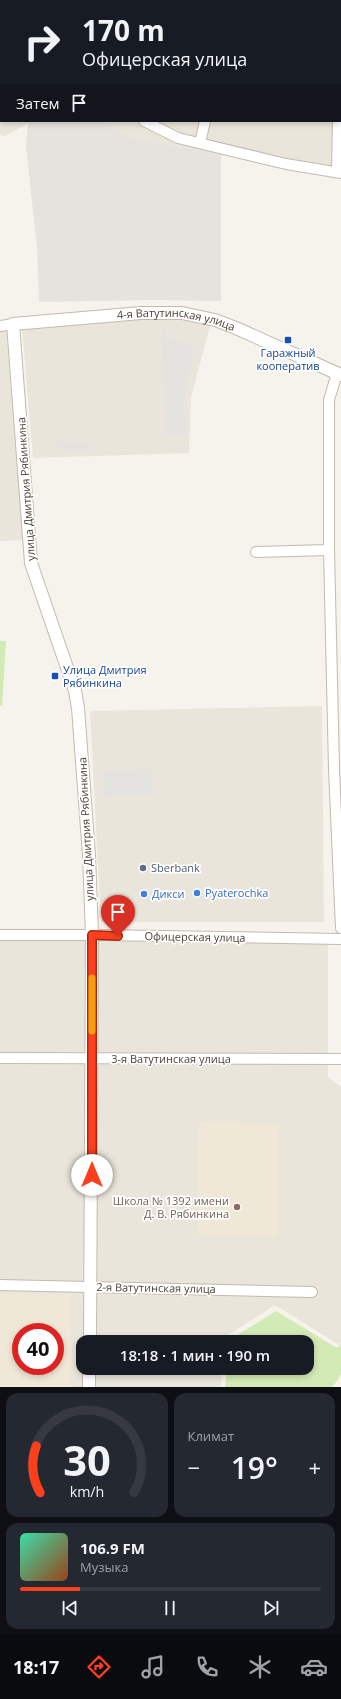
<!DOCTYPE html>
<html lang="ru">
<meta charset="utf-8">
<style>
body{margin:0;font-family:"Open Sans",sans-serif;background:#242831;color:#f1f3f6;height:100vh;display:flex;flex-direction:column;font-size:15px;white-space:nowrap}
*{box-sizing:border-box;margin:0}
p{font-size:13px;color:#9ea1a6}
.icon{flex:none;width:22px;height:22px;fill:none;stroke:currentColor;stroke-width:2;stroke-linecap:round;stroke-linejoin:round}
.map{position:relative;height:1387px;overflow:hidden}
.side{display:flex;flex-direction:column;gap:6px;padding:6px;background:#0d0f14;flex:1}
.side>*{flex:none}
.top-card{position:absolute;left:0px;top:0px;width:341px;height:122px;box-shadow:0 2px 6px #0003;background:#171b24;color:#f1f3f6;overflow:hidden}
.speed{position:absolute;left:12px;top:1323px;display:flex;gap:8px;font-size:20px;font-weight:700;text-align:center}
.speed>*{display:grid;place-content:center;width:52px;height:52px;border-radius:50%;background:#171b24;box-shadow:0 2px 6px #0003;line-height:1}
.speed .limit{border:6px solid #d22;background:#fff;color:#111}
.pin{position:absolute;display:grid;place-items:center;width:34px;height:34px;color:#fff;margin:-41px -17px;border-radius:50% 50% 50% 0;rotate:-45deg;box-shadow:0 0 4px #0007}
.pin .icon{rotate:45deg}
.me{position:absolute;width:44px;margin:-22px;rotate:0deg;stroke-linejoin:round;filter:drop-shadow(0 0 3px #0008)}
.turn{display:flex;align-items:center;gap:14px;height:84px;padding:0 16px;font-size:18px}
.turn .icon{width:52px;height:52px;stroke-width:2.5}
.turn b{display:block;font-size:28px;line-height:34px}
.then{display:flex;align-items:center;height:38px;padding:0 16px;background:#0003;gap:8px;font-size:15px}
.big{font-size:30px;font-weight:600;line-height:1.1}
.side .tile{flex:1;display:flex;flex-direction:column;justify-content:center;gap:6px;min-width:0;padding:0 14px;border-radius:12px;background:#242831}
.side .dial{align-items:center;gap:0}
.dial svg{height:104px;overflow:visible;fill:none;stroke:#363941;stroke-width:7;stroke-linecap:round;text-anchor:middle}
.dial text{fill:#f1f3f6;stroke:none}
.song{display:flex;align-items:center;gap:12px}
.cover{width:48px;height:48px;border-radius:6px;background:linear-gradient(135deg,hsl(160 70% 55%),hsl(20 70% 35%))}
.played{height:4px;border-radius:2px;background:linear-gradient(90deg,#fc3f1d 20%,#363941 20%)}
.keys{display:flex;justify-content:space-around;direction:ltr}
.heat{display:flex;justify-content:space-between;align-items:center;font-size:22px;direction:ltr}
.side .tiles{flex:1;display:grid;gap:6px;grid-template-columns:1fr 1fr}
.tile:last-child{grid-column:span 2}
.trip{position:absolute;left:76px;top:1335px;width:238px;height:40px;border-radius:12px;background:#171b24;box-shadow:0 2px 6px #0003;font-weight:600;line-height:40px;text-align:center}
.tabs{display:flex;height:64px;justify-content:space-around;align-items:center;background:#090b0e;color:#9ea1a6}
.tabs .icon{width:28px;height:28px}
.tabs .selected{color:#fc3f1d}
.tabs b{font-size:18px;color:#f1f3f6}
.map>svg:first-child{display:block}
.residential{fill:#eae5da;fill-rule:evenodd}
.industrial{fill:#e6e2dd}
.education{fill:#efe8d6;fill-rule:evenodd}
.green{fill:#d2eab5}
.parking{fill:#e5e3e0}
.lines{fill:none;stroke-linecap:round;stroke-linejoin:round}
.minor-casing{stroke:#c2bbae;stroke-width:12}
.tertiary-casing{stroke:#c2bbae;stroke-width:14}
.minor{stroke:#fff;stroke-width:10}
.tertiary{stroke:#fff;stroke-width:12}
.route-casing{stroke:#a42913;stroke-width:10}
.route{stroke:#fc3f1d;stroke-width:7}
.slow{stroke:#f59e0b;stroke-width:7}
.transit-dot{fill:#1a4fb4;stroke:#fff;stroke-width:1.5}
.service-dot{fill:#5c6f8a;stroke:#fff;stroke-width:1.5}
.shop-dot{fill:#3f7fe0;stroke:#fff;stroke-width:1.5}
.education-dot{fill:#8d6e63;stroke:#fff;stroke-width:1.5}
.labels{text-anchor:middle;stroke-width:3.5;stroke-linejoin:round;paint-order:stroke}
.street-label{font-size:11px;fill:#4b4439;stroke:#fff}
.transit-label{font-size:11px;fill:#164399;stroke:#fff}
.service-label{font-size:11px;fill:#4e5e75;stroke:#fff;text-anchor:start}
.shop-label{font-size:11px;fill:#366cbe;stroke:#fff;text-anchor:start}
.education-label{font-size:11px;fill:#785e54;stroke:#fff;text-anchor:end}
</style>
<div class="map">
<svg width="341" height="1387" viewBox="0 0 341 1387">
<rect width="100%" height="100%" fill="#f6f3ec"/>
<!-- residential -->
<g class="residential">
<polygon points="0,0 341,0 341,176 139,139 122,134 102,121 340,121 340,1 1,1 1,121 32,121 5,136 0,135"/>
<polygon points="164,316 211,323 191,397 189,453 33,458 22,326"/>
<polygon points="6,325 23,540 0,541 0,326"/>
<polygon points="322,706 324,922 101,922 90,711"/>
<path d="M0 940 328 943V1077L341 1087V1343L339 1345 275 1305 225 1337V1342H83V1368H222L221 1387H0ZM21 1332H55V1366H21Z"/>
</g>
<!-- industrial -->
<polygon class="industrial" points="32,121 102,121 122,134 139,139 221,154 221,301 153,300 39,302 37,248 26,146 28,123"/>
<!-- education -->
<g class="education">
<polygon points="199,1122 279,1124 277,1237 197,1235"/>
<path d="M0 1294H71V1387H0ZM21 1332H55V1366H21Z"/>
</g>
<!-- green -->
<g class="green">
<polygon points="0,641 6,641 2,706 0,706"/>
<polygon points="276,1311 337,1348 341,1344 341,1374 333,1387 225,1387 227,1368 307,1368 307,1342 230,1342 231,1339"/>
</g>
<!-- parking -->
<g class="parking">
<polygon points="166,330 167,337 194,345 185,397 187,434 166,436 161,332"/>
<polygon points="57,442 94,442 94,450 58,450"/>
<polygon points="152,769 154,795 104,797 103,771"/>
</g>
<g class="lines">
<!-- minor casing -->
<g class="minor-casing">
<g id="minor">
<polyline points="231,1 231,0"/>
<polyline points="340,24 341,13"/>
<polyline points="144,121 178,138 286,164 341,173"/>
<polyline points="200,143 205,121"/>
<polyline points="337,172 338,121"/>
<polyline points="0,326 13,324"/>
<polyline points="337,373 329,400 329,550 334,769 341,928"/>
<polyline points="256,552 329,550"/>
<polyline points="0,935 99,935 341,939"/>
<polyline points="0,1058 341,1059"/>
<polyline points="0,1285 312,1292"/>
</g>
</g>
<!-- tertiary casing -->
<g class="tertiary-casing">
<g id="tertiary">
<path id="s1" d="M90 1342 92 935 89 855 78 708 75 691 31 563 13 324 141 313H182L215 320 236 328 341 375"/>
<polyline points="89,1387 89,1368"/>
</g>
</g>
<!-- minor -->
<use href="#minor" class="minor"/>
<!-- tertiary -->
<use href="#tertiary" class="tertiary"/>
</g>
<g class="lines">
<!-- route casing -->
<g class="route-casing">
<polyline id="route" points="92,1175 92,935 118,936"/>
</g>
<!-- route -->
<use href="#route" class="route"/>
<!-- slow -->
<polyline class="slow" points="92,978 92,1031"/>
</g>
<!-- markers -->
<g class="transit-dot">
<rect x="284" y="336" width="8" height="8" rx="2"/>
<rect x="51" y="672" width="8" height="8" rx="2"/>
</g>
<circle class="service-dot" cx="143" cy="868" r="4"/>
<g class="shop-dot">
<circle cx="197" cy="893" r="4"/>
<circle cx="144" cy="894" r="4"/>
</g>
<circle class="education-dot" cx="237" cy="1207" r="4"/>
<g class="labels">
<!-- street labels -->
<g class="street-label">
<text dy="4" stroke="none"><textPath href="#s1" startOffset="1191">4-я Ватутинская улица</textPath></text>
<text transform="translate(26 489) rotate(-94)" y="4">улица Дмитрия Рябинкина</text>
<text transform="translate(86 829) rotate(-93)" y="4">улица Дмитрия Рябинкина</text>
<text transform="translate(195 937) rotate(1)" y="4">Офицерская улица</text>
<text x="171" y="1063">3-я Ватутинская улица</text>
<text transform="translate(156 1288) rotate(1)" y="4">2-я Ватутинская улица</text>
</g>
<!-- transit labels -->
<g class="transit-label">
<text x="288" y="357">Гаражный<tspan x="288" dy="13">кооператив</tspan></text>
<text x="63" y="674" text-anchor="start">Улица Дмитрия<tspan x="63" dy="13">Рябинкина</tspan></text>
</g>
<!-- service labels -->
<g class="service-label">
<text x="151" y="872">Sberbank</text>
</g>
<!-- shop labels -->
<g class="shop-label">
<text x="205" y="897">Pyaterochka</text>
<text x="152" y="898">Дикси</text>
</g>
<!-- education labels -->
<g class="education-label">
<text x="229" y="1205">Школа № 1392 имени<tspan x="229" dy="13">Д. В. Рябинкина</tspan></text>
</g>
</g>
</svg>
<div class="speed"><div class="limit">40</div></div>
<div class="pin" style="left:118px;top:936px;background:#d93025"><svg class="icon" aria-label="arrive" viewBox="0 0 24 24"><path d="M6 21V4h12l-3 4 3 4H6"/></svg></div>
<svg class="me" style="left:92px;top:1175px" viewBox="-20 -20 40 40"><circle r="19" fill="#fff"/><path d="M0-13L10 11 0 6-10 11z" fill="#fc3f1d"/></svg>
<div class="trip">18:18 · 1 мин · 190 m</div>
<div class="top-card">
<div class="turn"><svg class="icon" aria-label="right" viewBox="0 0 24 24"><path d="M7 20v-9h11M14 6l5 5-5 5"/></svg><div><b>170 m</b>Офицерская улица</div></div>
<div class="then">Затем<svg class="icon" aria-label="arrive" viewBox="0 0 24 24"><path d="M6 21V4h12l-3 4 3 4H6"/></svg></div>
</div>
</div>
<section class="side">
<div class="tiles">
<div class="tile dial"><svg viewBox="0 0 100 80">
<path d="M14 69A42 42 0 1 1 86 69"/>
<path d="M14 69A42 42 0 0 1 11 33" stroke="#fc3f1d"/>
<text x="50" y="56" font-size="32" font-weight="700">30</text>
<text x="50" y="72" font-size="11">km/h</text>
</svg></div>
<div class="tile"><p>Климат</p>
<div class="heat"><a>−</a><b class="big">19°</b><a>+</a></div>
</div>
<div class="tile">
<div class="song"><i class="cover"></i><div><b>106.9 FM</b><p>Музыка</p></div></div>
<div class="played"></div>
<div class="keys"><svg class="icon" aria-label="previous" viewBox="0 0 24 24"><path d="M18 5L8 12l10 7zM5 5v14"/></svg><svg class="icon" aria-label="pause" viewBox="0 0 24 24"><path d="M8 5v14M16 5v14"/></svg><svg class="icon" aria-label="next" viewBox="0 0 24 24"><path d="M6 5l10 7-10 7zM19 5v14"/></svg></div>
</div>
</div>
</section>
<nav class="tabs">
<b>18:17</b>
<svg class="icon selected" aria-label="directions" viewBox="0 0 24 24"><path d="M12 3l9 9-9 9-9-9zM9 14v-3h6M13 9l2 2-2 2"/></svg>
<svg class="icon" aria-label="music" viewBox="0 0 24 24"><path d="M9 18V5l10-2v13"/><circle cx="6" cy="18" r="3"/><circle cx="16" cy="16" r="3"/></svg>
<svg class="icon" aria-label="phone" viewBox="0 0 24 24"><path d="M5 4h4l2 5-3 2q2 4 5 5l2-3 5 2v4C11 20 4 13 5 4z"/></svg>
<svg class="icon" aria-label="climate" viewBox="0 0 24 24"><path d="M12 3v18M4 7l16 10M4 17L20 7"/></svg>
<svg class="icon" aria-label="car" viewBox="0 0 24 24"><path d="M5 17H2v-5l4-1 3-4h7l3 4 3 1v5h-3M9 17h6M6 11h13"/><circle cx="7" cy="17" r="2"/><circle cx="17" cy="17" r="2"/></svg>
</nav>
